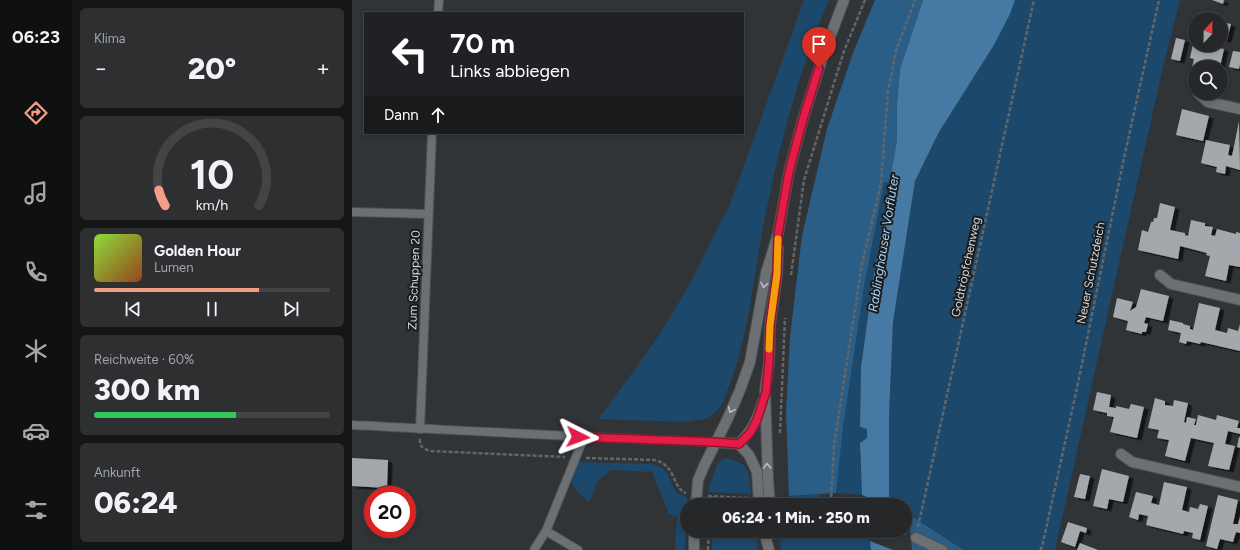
<!DOCTYPE html>
<html lang="de">
<meta charset="utf-8">
<style>
body{margin:0;font-family:Figtree,sans-serif;background:#2d2f31;color:#f1f3f6;height:100vh;display:flex;flex-direction:column;font-size:15px;white-space:nowrap}
*{box-sizing:border-box;margin:0}
p{font-size:13px;color:#a3a5a8}
.icon{flex:none;width:22px;height:22px;fill:none;stroke:currentColor;stroke-width:2;stroke-linecap:round;stroke-linejoin:round}
.map{position:relative;flex:1;overflow:hidden}
.sheet{display:flex;flex-direction:column;gap:8px;padding:8px;background:#141517;width:280px}
.sheet>*{flex:none}
.guide{position:absolute;left:12px;top:12px;width:380px;height:122px;border-radius:0px;box-shadow:0 2px 6px #0003,0 0 0 1px #424446;background:#202124;color:#fff;overflow:hidden}
.needle{width:26px;rotate:22deg}
.controls{position:absolute;left:836px;top:12px;display:grid;gap:8px}
.controls a{display:grid;place-items:center;width:40px;height:40px;border-radius:50%;background:#252729;box-shadow:0 2px 6px #0003,0 0 0 1px #424446;font-size:20px}
.speed{position:absolute;left:12px;top:486px;display:flex;gap:8px;font-size:20px;font-weight:700;text-align:center}
.speed>*{display:grid;place-content:center;width:52px;height:52px;border-radius:50%;background:#252729;box-shadow:0 2px 6px #0003,0 0 0 1px #424446;line-height:1}
.speed .limit{border:6px solid #d22;background:#fff;color:#111}
.pin{position:absolute;display:grid;place-items:center;width:34px;height:34px;color:#fff;margin:-41px -17px;border-radius:50% 50% 50% 0;rotate:-45deg;box-shadow:0 0 4px #0007}
.pin .icon{rotate:45deg}
.me{position:absolute;width:44px;margin:-22px;rotate:93deg;stroke-linejoin:round;filter:drop-shadow(0 0 3px #0008)}
.turn{display:flex;align-items:center;gap:14px;height:84px;padding:0 20px;font-size:18px}
.turn .icon{width:52px;height:52px;stroke-width:2.5}
.turn b{display:block;font-size:28px;line-height:34px}
.then{display:flex;align-items:center;height:38px;padding:0 20px;background:#0003;gap:8px;font-size:15px}
.big{font-size:30px;font-weight:800;line-height:1.1}
.sheet .card{flex:1;display:flex;flex-direction:column;justify-content:center;gap:6px;min-width:0;padding:0 14px;border-radius:6px;background:#2d2f31}
.sheet .dial{align-items:center;gap:0}
.dial svg{height:104px;overflow:visible;fill:none;stroke:#424446;stroke-width:7;stroke-linecap:round;text-anchor:middle}
.dial text{fill:#f1f3f6;stroke:none}
.song{display:flex;align-items:center;gap:12px}
.cover{width:48px;height:48px;border-radius:6px;background:linear-gradient(135deg,hsl(90 70% 55%),hsl(20 70% 35%))}
.played{height:4px;border-radius:2px;background:linear-gradient(90deg,#f49e87 70%,#424446 70%)}
.keys{display:flex;justify-content:space-around;direction:ltr}
.heat{display:flex;justify-content:space-between;align-items:center;font-size:22px;direction:ltr}
.charge{height:6px;border-radius:3px;background:linear-gradient(90deg,#34c759 60%,#424446 0)}
.trip{position:absolute;left:328px;top:498px;width:232px;height:40px;border-radius:20px;background:#252729;box-shadow:0 2px 6px #0003,0 0 0 1px #424446;font-weight:800;line-height:40px;text-align:center}
main{display:flex;flex:1;min-height:0}
.menu{display:flex;flex-direction:column;width:72px;justify-content:space-around;align-items:center;background:#0f1010;color:#a3a5a8}
.menu .icon{width:28px;height:28px}
.menu .selected{color:#f49e87}
.menu b{font-size:18px;color:#f1f3f6}
.map>svg:first-child{display:block}
.green{fill:#1c486b}
.forest{fill:#2b5e87}
.water{fill:#4679a4}
.building{fill:#a4a8ac;filter:url(#shadow)}
.lines{fill:none;stroke-linecap:round;stroke-linejoin:round}
.service-casing{stroke:#4e5053;stroke-width:10}
.minor-casing{stroke:#4e5053;stroke-width:12}
.path{stroke:#636669;stroke-width:2.5;stroke-dasharray:4 2;stroke-linecap:butt}
.service{stroke:#6c7073;stroke-width:8}
.minor{stroke:#6c7073;stroke-width:10}
.oneway{stroke:#bbbdc0}
.route-casing{stroke:#92132f;stroke-width:10}
.route{stroke:#e11d48;stroke-width:7}
.slow{stroke:#f59e0b;stroke-width:7}
.labels{text-anchor:middle;stroke-width:4;stroke-linejoin:round;paint-order:stroke}
.street-label{font-size:12px;fill:#d5d7d9;stroke:#1a1c1d}
.water-label{font-size:13px;font-style:italic;fill:#a7d2f8;stroke:#1a1c1d}
</style>
<main>
<nav class="menu">
<b>06:23</b>
<svg class="icon selected" aria-label="directions" viewBox="0 0 24 24"><path d="M12 3l9 9-9 9-9-9zM9 14v-3h6M13 9l2 2-2 2"/></svg>
<svg class="icon" aria-label="music" viewBox="0 0 24 24"><path d="M9 18V5l10-2v13"/><circle cx="6" cy="18" r="3"/><circle cx="16" cy="16" r="3"/></svg>
<svg class="icon" aria-label="phone" viewBox="0 0 24 24"><path d="M5 4h4l2 5-3 2q2 4 5 5l2-3 5 2v4C11 20 4 13 5 4z"/></svg>
<svg class="icon" aria-label="climate" viewBox="0 0 24 24"><path d="M12 3v18M4 7l16 10M4 17L20 7"/></svg>
<svg class="icon" aria-label="car" viewBox="0 0 24 24"><path d="M5 17H2v-5l4-1 3-4h7l3 4 3 1v5h-3M9 17h6M6 11h13"/><circle cx="7" cy="17" r="2"/><circle cx="17" cy="17" r="2"/></svg>
<svg class="icon" aria-label="filters" viewBox="0 0 24 24"><path d="M4 7h16M4 17h16"/><circle cx="9" cy="7" r="2"/><circle cx="15" cy="17" r="2"/></svg>
</nav>
<section class="sheet">
<div class="card"><p>Klima</p>
<div class="heat"><a>−</a><b class="big">20°</b><a>+</a></div>
</div>
<div class="card dial"><svg viewBox="0 0 100 80">
<path d="M14 69A42 42 0 1 1 86 69"/>
<path d="M14 69A42 42 0 0 1 9 57" stroke="#f49e87"/>
<text x="50" y="56" font-size="32" font-weight="700">10</text>
<text x="50" y="72" font-size="11">km/h</text>
</svg></div>
<div class="card">
<div class="song"><i class="cover"></i><div><b>Golden Hour</b><p>Lumen</p></div></div>
<div class="played"></div>
<div class="keys"><svg class="icon" aria-label="previous" viewBox="0 0 24 24"><path d="M18 5L8 12l10 7zM5 5v14"/></svg><svg class="icon" aria-label="pause" viewBox="0 0 24 24"><path d="M8 5v14M16 5v14"/></svg><svg class="icon" aria-label="next" viewBox="0 0 24 24"><path d="M6 5l10 7-10 7zM19 5v14"/></svg></div>
</div>
<div class="card"><p>Reichweite · 60%</p><b class="big">300 km</b><div class="charge"></div></div>
<div class="card"><p>Ankunft</p><b class="big">06:24</b></div>
</section>
<div class="map">
<svg width="888" height="550" viewBox="0 0 888 550">
<defs>
<filter id="shadow"><feDropShadow dx="4.5" dy="2.5" stdDeviation="0" flood-color="#0009"/></filter>
</defs>
<rect width="100%" height="100%" fill="#313437"/>
<!-- green -->
<g class="green">
<path d="M452 0H477C445 75 425 154 410 233 401 282 396 337 378 384 375 390 373 398 370 404 366 410 359 417 352 419 346 421 342 419 337 422L246 419C279 375 312 332 338 283 352 258 362 232 377 207Z"/>
<polygon points="663,0 828,0 811,67 703,550 613,550 568,521 553,513 553,505 537,504 536,471 537,416 541,322 563,181 587,132 642,45 658,14"/>
<polygon points="532,181 538,183 520,287 509,367 508,427 515,429 515,438 508,453 510,495 484,493 491,427 512,287"/>
<path d="M375 458C399 464 397 472 399 494L356 492 365 464 369 460Z"/>
<path d="M226 462 300 464C305 466 311 467 314 472 322 482 319 493 335 497L333 550H323L325 516 316 514V511L300 472 259 470C251 476 245 480 242 490 240 494 240 498 237 502 230 495 218 488 220 476 220 472 224 466 226 462Z"/>
<polygon points="468,494 469,505 424,505 424,501 437,501 437,496"/>
<polygon points="369,500 400,502 401,505 364,505"/>
<polygon points="361,531 404,531 406,550 360,550"/>
<polygon points="427,531 498,531 506,537 518,541 519,550 429,550"/>
</g>
<!-- forest -->
<g class="forest">
<polygon points="523,0 571,0 548,69 545,104 545,140 538,183 532,182 512,287 491,427 484,493 437,496 434,412 438,337 450,236 475,129 501,53"/>
<polygon points="561,517 612,550 560,550 558,527"/>
</g>
<!-- water -->
<g class="water">
<polygon points="571,0 663,0 658,14 642,45 587,132 563,181 541,322 537,416 537,505 535,505 510,495 508,443 515,438 515,429 508,427 509,367 520,287 545,140 545,104 548,69"/>
<polygon points="518,541 541,550 519,550"/>
</g>
<!-- building -->
<g class="building">
<polygon points="860,0 872,0 871,4"/>
<polygon points="869,22 879,24 875,40 869,39"/>
<polygon points="824,38 833,40 828,61 819,59"/>
<polygon points="842,39 843,45 859,45 859,46 872,49 868,67 843,67 843,73 839,72 842,59 838,58"/>
<polygon points="881,51 888,52 888,64 887,69 877,67"/>
<polygon points="830,109 857,116 851,141 824,135"/>
<polygon points="887,121 888,170 874,166 873,174 864,172 865,167 849,163 854,140 878,145 876,155 880,156"/>
<polygon points="808,203 823,207 818,230 833,233 833,235 836,236 839,220 853,223 853,226 861,227 859,235 863,236 865,229 884,234 884,232 888,233 888,267 877,265 874,281 853,276 858,256 854,255 855,253 828,246 826,259 786,250 790,230 796,232 799,222 801,222 802,218 805,218"/>
<polygon points="789,289 817,296 811,321 794,317 792,323 796,324 794,332 790,332 790,334 774,330 776,321 761,317 765,298 781,302 778,311 784,307"/>
<polygon points="847,303 868,308 863,330 875,333 876,328 886,331 888,324 888,351 849,342 848,344 835,341 834,344 827,342 829,333 816,330 818,320 831,323 831,324 838,326 838,329 841,330"/>
<polygon points="745,392 759,395 757,407 764,408 764,406 777,409 779,404 792,407 785,438 758,432 762,417 755,416 755,413 741,410"/>
<polygon points="803,398 813,401 813,405 821,406 822,400 836,403 832,422 834,423 835,417 844,419 842,425 844,425 846,415 864,420 865,415 887,421 885,428 888,428 888,434 876,431 873,444 883,446 877,470 856,466 862,443 839,438 833,461 813,456 817,440 805,438 807,430 796,428"/>
<polygon points="887,437 888,437 888,448 885,447"/>
<polygon points="0,458 36,460 35,488 0,486"/>
<polygon points="750,469 777,476 771,502 757,499 755,509 741,506"/>
<polygon points="728,474 738,476 733,499 722,497"/>
<polygon points="812,482 835,487 830,510 837,512 838,507 846,509 848,504 856,506 848,540 840,538 841,533 832,531 831,534 794,525 796,516 787,514 786,520 777,517 784,492 801,496 799,503 807,505"/>
<polygon points="866,495 886,500 881,524 886,524 888,517 888,533 884,532 881,542 868,539 865,549 854,546"/>
<polygon points="716,522 735,528 734,533 728,531 723,547 709,542"/>
<polygon points="728,543 746,550 725,550"/>
</g>
<g class="lines">
<!-- service casing -->
<g class="service-casing">
<g id="service">
<polyline points="86,13 87,0"/>
<polyline points="0,212 76,214"/>
<path d="M0 425C121 431 242 438 363 442"/>
<polyline points="68,429 80,133"/>
<polyline points="194,531 226,550"/>
<polyline points="182,550 194,531 232,437"/>
</g>
</g>
<!-- minor casing -->
<g class="minor-casing">
<g id="minor">
<polyline points="846,93 856,102 888,109"/>
<polyline points="808,275 819,284 888,300"/>
<path d="M363 442 387 444C401 429 405 420 411 401"/>
<polyline points="387,444 397,455 405,472 407,505"/>
<polyline points="769,454 780,462 888,487"/>
<polyline points="344,505 346,480 352,466 376,418 388,390 398,362 414,273 426,234 437,172 451,119 471,56 492,0"/>
<polyline points="418,505 416,480 413,391 417,362 418,325 425,275 426,248"/>
<polyline points="412,531 417,550"/>
<polyline points="564,538 590,550"/>
<polyline points="342,550 342,531"/>
</g>
</g>
<!-- path -->
<g class="path">
<polyline points="439,275 452,180 492,51 513,0"/>
<polyline points="428,433 433,318"/>
<path d="M68 439C67 447 71 448 78 451L213 457"/>
<path d="M234 458 304 460C326 468 319 487 334 493"/>
<polyline points="356,496 395,498"/>
<polyline points="359,505 360,496"/>
<polyline points="486,505 479,501 482,445 510,264 529,183 536,91 544,51 563,0"/>
<polyline points="566,527 682,0"/>
<polyline points="546,531 554,534"/>
<polyline points="356,550 357,531"/>
<polyline points="688,550 690,547 725,388 772,158 807,0"/>
</g>
<!-- service -->
<use href="#service" class="service"/>
<!-- minor -->
<use href="#minor" class="minor"/>
</g>
<!-- one-way arrows -->
<defs><path id="oneway-chevron" d="M-2-3.5L2.5 0L-2 3.5" fill="none" stroke-width="1.6" stroke-linecap="round" stroke-linejoin="round"/></defs>
<g class="oneway">
<use href="#oneway-chevron" transform="translate(412 285) rotate(100)"/>
<use href="#oneway-chevron" transform="translate(379 410) rotate(114)"/>
<use href="#oneway-chevron" transform="translate(415 466) rotate(-92)"/>
</g>
<g class="lines">
<!-- route casing -->
<g class="route-casing">
<polyline id="route" points="226,437 363,442 387,444 398,433 405,420 414,392 417,362 418,325 425,274 426,234 437,172 451,119 467,68"/>
</g>
<!-- route -->
<use href="#route" class="route"/>
<!-- slow -->
<polyline class="slow" points="417,349 418,325 425,274 426,239"/>
</g>
<g class="labels">
<!-- street labels -->
<g class="street-label">
<text transform="translate(614 267) rotate(-78)" y="4">Goldtröpfchenweg</text>
<text transform="translate(739 273) rotate(-79)" y="4">Neuer Schutzdeich</text>
<text transform="translate(62 280) rotate(-88)" y="4">Zum Schuppen 20</text>
</g>
<!-- water labels -->
<g class="water-label">
<text transform="translate(531 243) rotate(-81)" y="5">Rablinghauser Vorfluter</text>
</g>
</g>
</svg>
<div class="controls">
<a><svg class="needle" viewBox="-14 -14 28 28"><path d="M0-13l5 13h-10z" fill="#e53935"/><path d="M0 13l5-13h-10z" fill="#a3a5a8"/></svg></a>
<a><svg class="icon" aria-label="search" viewBox="0 0 24 24"><circle cx="10" cy="10" r="6"/><path d="M15 15l6 6"/></svg></a>
</div>
<div class="speed"><div class="limit">20</div></div>
<div class="pin" style="left:467px;top:68px;background:#d93025"><svg class="icon" aria-label="arrive" viewBox="0 0 24 24"><path d="M6 21V4h12l-3 4 3 4H6"/></svg></div>
<svg class="me" style="left:226px;top:437px" viewBox="-20 -20 40 40"><path d="M0-17L14 15 0 8-14 15z" fill="#e11d48" stroke="#fff" stroke-width="4"/></svg>
<div class="trip">06:24 · 1 Min. · 250 m</div>
<div class="guide">
<div class="turn"><svg class="icon" aria-label="left" viewBox="0 0 24 24"><path d="M17 20v-9H6M10 6l-5 5 5 5"/></svg><div><b>70 m</b>Links abbiegen</div></div>
<div class="then">Dann<svg class="icon" aria-label="ahead" viewBox="0 0 24 24"><path d="M12 20V5M6 11l6-6 6 6"/></svg></div>
</div>
</div>
</main>
